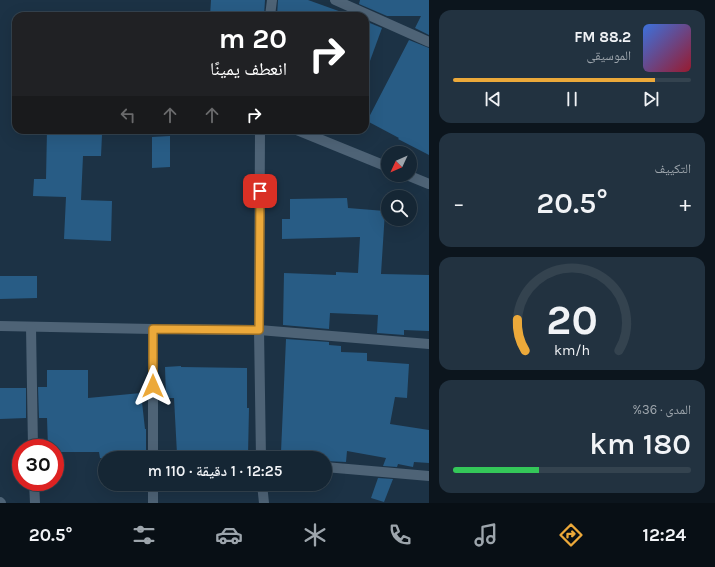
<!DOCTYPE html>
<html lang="ar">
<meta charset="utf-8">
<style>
body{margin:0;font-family:Karla,"Noto Naskh Arabic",sans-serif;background:#223240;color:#f1f3f6;direction:rtl;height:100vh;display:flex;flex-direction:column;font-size:15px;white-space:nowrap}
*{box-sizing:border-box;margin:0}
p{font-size:13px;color:#9da5ac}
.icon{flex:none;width:22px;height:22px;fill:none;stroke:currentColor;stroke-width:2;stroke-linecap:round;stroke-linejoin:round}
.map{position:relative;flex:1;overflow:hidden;direction:ltr}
.drawer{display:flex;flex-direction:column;gap:10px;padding:10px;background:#0c151d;width:286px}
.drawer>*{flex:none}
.hud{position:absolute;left:12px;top:12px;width:357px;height:122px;border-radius:12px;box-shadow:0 4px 16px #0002,0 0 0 1px #34434f;direction:rtl;background:#202124;color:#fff;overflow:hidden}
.needle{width:26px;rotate:226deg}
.controls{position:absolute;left:381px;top:146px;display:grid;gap:8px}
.controls a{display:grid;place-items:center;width:36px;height:36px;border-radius:50%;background:#152634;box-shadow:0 4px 16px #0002,0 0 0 1px #34434f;font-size:20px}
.speed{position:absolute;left:12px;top:439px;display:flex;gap:8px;font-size:20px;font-weight:700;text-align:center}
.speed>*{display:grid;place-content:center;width:52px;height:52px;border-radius:50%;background:#152634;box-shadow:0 4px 16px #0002,0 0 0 1px #34434f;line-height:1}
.speed .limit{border:6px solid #d22;background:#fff;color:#111}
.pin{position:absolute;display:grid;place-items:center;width:34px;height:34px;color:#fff;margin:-17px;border-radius:8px;box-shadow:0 2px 6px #0006}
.me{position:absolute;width:44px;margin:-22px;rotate:0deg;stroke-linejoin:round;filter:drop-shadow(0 0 3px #0008)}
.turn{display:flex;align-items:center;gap:14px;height:84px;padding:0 16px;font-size:18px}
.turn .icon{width:52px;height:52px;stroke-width:2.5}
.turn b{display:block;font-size:28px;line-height:34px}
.lanes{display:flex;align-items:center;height:38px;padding:0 16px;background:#0003;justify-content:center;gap:20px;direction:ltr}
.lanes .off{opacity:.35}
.big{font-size:30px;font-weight:600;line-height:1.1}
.drawer .tile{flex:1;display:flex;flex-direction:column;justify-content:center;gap:6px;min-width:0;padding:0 14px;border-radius:12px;background:#223240}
.drawer .dial{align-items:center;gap:0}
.dial svg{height:104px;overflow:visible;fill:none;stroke:#34434f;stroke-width:7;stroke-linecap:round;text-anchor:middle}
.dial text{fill:#f1f3f6;stroke:none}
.song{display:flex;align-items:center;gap:12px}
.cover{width:48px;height:48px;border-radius:6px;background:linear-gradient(135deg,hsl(220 70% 55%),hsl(350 70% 35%))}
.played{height:4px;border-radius:2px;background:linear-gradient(90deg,#eca93a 85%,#34434f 85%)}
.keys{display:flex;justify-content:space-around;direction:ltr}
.heat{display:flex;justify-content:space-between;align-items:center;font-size:22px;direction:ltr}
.charge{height:6px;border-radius:3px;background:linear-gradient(90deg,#34c759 36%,#34434f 0)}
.trip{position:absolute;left:98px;top:451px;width:234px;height:40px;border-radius:20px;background:#152634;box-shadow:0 4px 16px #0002,0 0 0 1px #34434f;font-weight:600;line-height:40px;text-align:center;direction:rtl}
.dock{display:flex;height:64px;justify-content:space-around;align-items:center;background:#080f15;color:#9da5ac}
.dock .icon{width:28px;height:28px}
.dock .active{color:#eca93a}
.dock b{font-size:18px;color:#f1f3f6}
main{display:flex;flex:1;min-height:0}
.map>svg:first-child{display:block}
.building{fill:#285c85}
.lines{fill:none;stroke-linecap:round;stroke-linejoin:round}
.minor{stroke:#4e6376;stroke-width:10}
.route-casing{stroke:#996e26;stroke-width:10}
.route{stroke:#eca93a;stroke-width:7}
</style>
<main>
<section class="drawer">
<div class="tile">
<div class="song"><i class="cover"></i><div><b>88.2 FM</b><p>الموسيقى</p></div></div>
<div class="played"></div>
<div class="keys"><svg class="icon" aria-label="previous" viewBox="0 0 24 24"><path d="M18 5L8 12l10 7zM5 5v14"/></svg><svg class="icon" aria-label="pause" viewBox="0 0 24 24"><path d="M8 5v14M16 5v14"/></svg><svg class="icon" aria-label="next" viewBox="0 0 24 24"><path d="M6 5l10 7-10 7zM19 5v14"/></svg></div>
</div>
<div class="tile"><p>التكييف</p>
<div class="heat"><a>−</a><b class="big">20.5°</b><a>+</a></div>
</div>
<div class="tile dial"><svg viewBox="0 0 100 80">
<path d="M14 69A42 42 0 1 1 86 69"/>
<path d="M14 69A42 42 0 0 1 8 45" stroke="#eca93a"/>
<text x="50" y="56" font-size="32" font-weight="700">20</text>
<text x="50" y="72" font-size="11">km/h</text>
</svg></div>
<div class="tile"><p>المدى · 36%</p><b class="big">180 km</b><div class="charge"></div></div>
</section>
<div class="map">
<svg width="429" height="503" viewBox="0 0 429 503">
<rect width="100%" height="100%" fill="#1c3245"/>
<!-- building -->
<g class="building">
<polygon points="211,0 265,0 264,16 210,16"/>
<polygon points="278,0 308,0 347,14 347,16 277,16"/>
<polygon points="360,0 429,0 429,35 415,28 421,16 387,16 359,4"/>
<polygon points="365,21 382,28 367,69 365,68"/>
<polygon points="409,40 429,48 429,155 398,139 399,138 367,121"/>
<polygon points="47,130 85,130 84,134 102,135 101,156 83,156 81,200 112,201 111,241 64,239 66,197 33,196 34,179 46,179"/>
<polygon points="170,136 170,167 152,168 152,137"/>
<polygon points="347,198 348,208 385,211 381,274 429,275 429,331 404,330 404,335 377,333 378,315 330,313 329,329 283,325 284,273 336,275 336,272 358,273 360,237 282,239 282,219 290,219 290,199"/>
<polygon points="0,276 37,276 37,298 0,299"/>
<polygon points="286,339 329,342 329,345 341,346 341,352 367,353 367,361 409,364 407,398 395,397 390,424 429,430 429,463 414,462 413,467 398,464 397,467 383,466 386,458 347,451 346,462 325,461 325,458 319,458 320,454 281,452"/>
<polygon points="181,366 181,367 247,368 247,408 249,408 248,455 177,454 174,398 166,398 165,367"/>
<polygon points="47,370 88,370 88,398 141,393 145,429 146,429 146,458 100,458 99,452 55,452 55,448 48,448 47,418 39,418 38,387 47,387"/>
<polygon points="0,388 26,388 26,418 0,419"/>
<polygon points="378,478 393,479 384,502 371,498"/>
</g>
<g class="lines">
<!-- minor -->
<g class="minor">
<polyline points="335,0 429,42"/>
<polyline points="270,16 272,0"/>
<polyline points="260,130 259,330 261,458"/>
<polyline points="297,130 388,167"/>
<polyline points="407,175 429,184"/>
<polyline points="0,326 153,329 259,330 429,344"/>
<polyline points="31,327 33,448"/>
<polyline points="153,329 153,458"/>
<polyline points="325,467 429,476"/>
<polyline points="34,482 35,503"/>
<polyline points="153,484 153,503"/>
<polyline points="262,484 264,503"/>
<polyline points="0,502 1,503"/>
</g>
</g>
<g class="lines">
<!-- route casing -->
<g class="route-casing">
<polyline id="route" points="153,386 153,329 259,330 260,191"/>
</g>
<!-- route -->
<use href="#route" class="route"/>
</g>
</svg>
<div class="controls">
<a><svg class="needle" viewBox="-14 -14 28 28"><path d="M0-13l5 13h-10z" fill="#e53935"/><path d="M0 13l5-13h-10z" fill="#9da5ac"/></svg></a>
<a><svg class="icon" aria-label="search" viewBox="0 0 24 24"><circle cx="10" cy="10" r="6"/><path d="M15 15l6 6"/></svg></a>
</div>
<div class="speed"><div class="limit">30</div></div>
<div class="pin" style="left:260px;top:191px;background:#d93025"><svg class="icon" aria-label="arrive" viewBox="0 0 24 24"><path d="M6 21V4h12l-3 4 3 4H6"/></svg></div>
<svg class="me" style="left:153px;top:386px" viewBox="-20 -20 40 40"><path d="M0-17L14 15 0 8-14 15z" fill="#eca93a" stroke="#fff" stroke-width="4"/></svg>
<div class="trip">12:25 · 1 دقيقة · 110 m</div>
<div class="hud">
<div class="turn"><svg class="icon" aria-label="right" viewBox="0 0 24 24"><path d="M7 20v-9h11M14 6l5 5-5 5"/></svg><div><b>20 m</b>انعطف يمينًا</div></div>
<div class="lanes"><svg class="icon off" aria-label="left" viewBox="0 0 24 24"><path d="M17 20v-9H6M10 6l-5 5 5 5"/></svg><svg class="icon off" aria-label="ahead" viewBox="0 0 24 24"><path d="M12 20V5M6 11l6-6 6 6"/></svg><svg class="icon off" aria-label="ahead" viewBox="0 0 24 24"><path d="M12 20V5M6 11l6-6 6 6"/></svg><svg class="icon" aria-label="right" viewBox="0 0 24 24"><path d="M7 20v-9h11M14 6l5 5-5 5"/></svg></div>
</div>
</div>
</main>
<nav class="dock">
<b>12:24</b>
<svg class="icon active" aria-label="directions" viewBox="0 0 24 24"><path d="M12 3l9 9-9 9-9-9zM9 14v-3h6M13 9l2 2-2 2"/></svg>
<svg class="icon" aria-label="music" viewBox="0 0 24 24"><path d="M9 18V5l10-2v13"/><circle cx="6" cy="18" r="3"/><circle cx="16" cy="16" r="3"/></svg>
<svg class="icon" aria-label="phone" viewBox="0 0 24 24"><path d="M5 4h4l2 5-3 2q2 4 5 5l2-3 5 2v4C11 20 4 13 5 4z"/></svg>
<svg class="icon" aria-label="climate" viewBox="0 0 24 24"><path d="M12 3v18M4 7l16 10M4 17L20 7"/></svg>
<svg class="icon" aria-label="car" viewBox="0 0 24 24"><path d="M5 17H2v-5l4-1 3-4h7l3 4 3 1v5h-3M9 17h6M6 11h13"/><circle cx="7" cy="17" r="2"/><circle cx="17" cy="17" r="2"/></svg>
<svg class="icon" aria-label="filters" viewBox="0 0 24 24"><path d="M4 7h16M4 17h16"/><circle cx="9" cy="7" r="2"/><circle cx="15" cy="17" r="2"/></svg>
<b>20.5°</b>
</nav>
